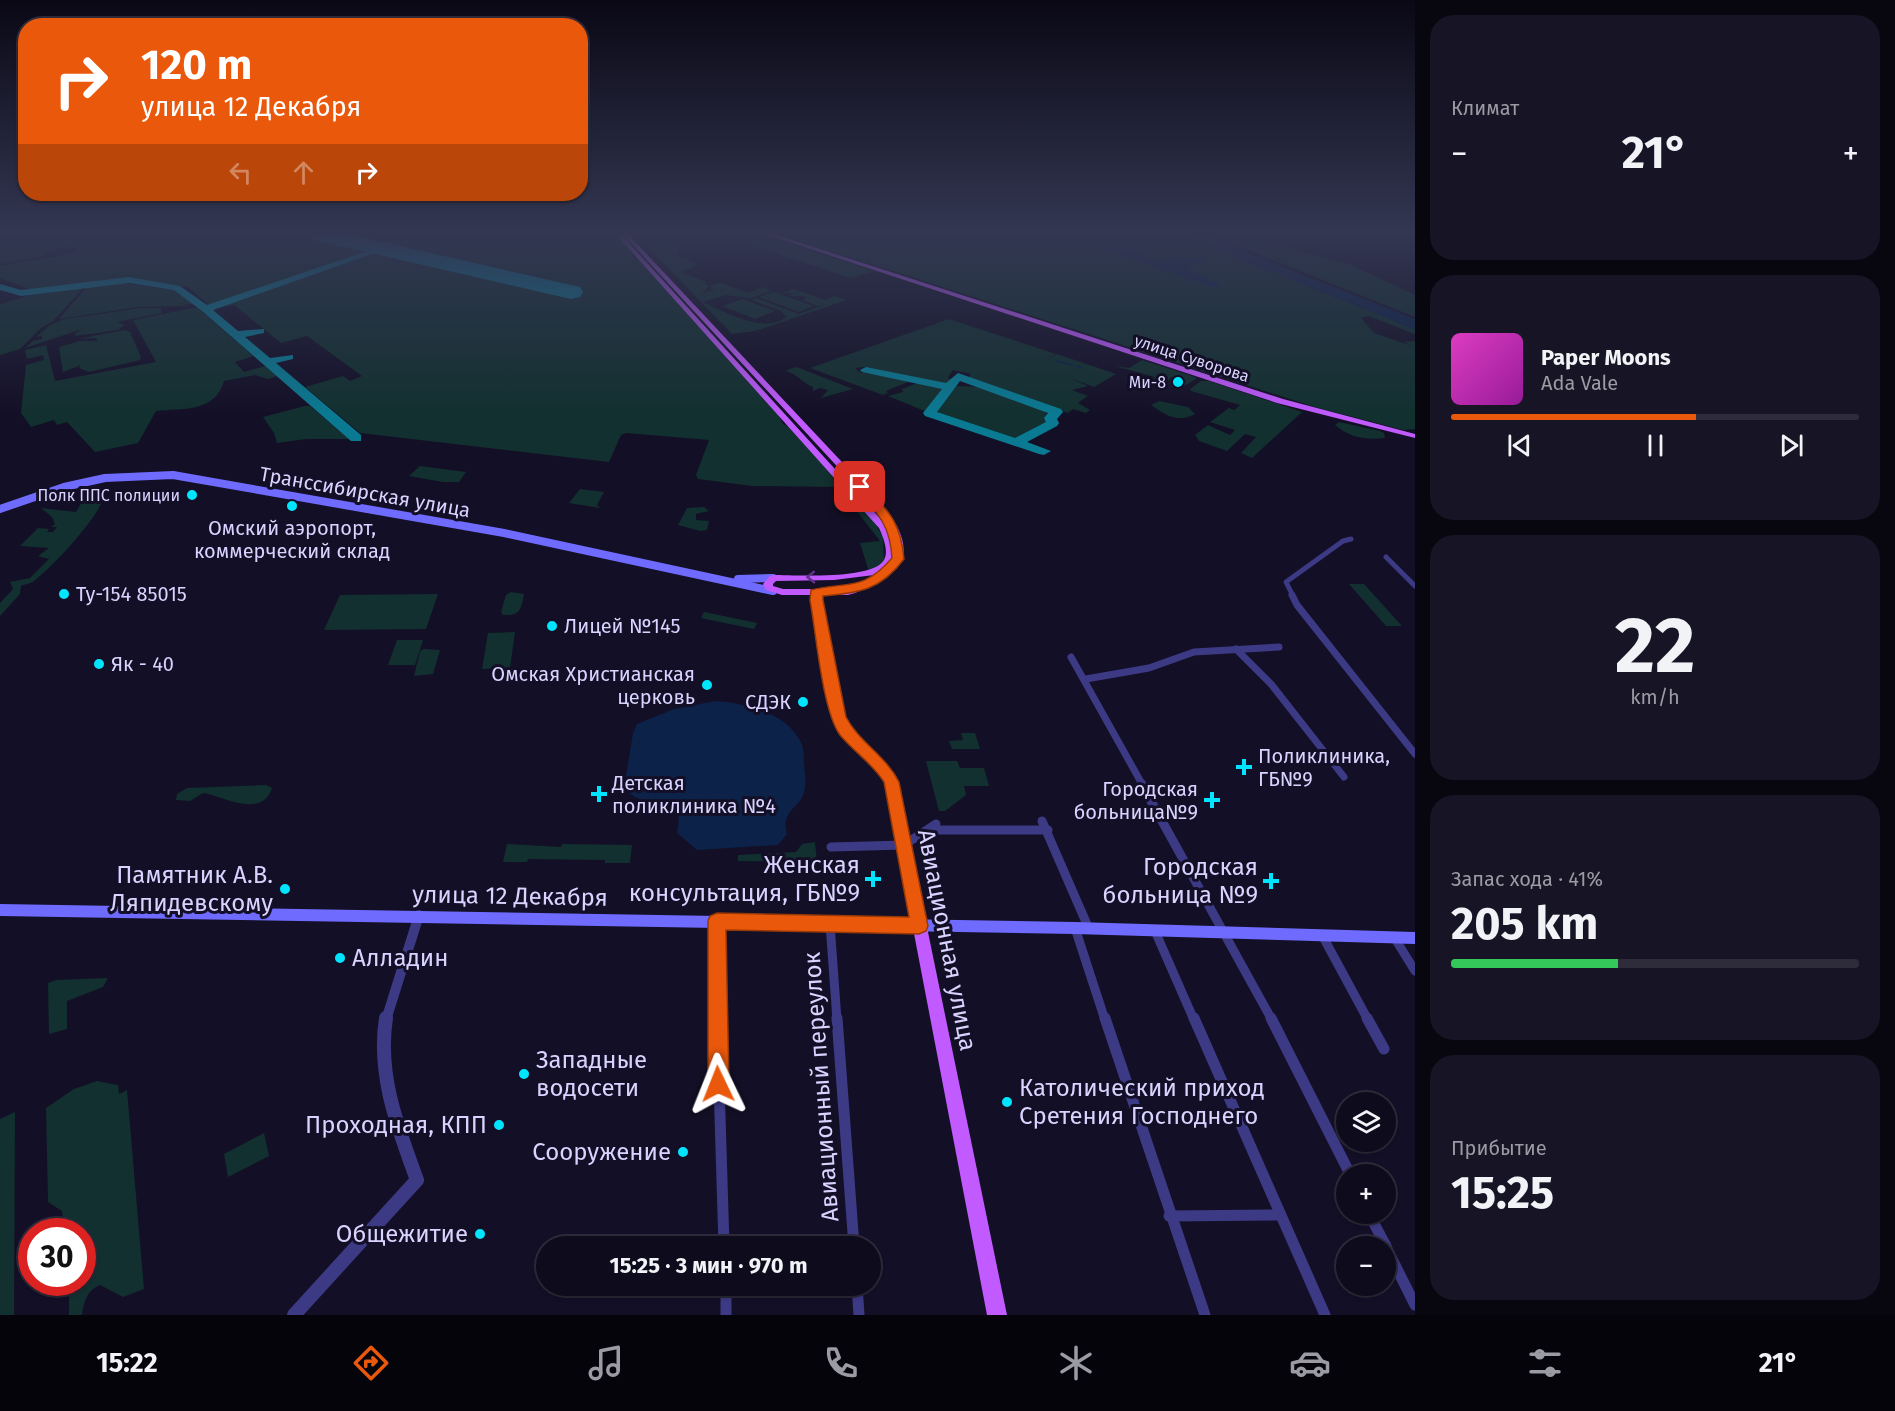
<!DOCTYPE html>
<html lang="ru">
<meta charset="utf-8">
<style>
body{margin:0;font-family:"Fira Sans",sans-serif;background:#171425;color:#f1f3f6;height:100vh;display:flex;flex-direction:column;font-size:22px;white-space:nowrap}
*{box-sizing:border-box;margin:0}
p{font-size:20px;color:#9b9ba3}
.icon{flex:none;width:33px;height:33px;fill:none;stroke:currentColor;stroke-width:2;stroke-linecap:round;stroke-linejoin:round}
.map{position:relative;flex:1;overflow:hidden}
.drawer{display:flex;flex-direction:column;gap:15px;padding:15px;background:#08060f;width:480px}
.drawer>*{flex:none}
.guide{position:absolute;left:18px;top:18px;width:570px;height:183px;border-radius:24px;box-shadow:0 2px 4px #0004,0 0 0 2px #2e2b3b;background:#ea580c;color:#fff;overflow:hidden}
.controls{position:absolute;left:1336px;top:1092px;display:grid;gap:12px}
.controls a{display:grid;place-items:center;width:60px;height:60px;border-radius:50%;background:#0e0b1c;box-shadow:0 2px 4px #0004,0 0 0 2px #2e2b3b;font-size:30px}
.speed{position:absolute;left:18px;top:1218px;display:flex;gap:12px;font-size:30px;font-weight:700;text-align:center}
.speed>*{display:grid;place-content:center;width:78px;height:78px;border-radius:50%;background:#0e0b1c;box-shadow:0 2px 4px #0004,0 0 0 2px #2e2b3b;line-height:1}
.speed .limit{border:9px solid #d22;background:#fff;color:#111}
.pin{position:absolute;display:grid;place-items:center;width:51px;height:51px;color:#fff;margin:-26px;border-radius:12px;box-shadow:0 3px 9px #0006}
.me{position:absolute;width:66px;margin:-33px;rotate:358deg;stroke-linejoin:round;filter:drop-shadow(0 0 4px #0008)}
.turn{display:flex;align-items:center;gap:21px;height:126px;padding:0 24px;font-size:27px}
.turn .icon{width:78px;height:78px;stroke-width:2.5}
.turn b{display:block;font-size:42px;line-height:51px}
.lanes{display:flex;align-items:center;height:57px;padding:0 24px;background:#0003;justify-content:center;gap:30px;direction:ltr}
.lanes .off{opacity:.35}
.big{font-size:45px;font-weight:700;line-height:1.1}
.drawer .card{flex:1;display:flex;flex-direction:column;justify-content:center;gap:9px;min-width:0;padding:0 21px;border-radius:24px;background:#171425}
.drawer .dial{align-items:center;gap:0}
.dial b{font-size:78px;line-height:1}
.song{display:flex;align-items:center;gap:18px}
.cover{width:72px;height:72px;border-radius:9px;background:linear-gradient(135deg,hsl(310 70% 55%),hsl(300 70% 35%))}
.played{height:6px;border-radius:3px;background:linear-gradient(90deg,#ea580c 60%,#2e2b3b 60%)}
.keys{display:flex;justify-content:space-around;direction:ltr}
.heat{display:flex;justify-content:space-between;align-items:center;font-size:33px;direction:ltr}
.charge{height:9px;border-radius:4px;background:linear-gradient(90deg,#34c759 41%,#2e2b3b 0)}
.trip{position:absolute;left:536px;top:1236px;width:345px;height:60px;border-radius:30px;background:#0e0b1c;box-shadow:0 2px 4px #0004,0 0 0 2px #2e2b3b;font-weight:700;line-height:60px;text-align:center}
.dock{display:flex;height:96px;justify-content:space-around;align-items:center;background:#06040b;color:#9b9ba3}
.dock .icon{width:42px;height:42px}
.dock .active{color:#ea580c}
.dock b{font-size:27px;color:#f1f3f6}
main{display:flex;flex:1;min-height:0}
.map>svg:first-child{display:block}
.green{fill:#12302f}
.water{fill:#0c2248}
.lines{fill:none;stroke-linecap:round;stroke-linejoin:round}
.stream{stroke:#0c2248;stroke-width:1.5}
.taxiway{fill:#0a7a92;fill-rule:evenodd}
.runway{fill:#0a7a92;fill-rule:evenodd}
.minor-far3{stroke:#3d3a85;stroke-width:5}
.minor-far2{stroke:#3d3a85;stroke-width:7}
.minor-far1{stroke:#3d3a85;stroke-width:9}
.minor{stroke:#3d3a85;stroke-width:11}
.tertiary-far1{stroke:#3d3a85;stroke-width:10}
.tertiary{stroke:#3d3a85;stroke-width:14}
.secondary-far1{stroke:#6f6bff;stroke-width:8}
.secondary{stroke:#6f6bff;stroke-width:12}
.primary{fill:#c25bff;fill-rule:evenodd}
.oneway{stroke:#623188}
.route{fill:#ea580c;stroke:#983908;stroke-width:1.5}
.poi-dot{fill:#00e5ff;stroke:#130f26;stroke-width:2}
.labels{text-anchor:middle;stroke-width:6;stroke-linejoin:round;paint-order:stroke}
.far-street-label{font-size:16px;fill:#d9d4ff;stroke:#130f26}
.far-poi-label{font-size:16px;fill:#d9d4ff;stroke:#130f26;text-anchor:end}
.street-label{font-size:20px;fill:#d9d4ff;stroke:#130f26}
.poi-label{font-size:20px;fill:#d9d4ff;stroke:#130f26;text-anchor:start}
.near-poi-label{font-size:24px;fill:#d9d4ff;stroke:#130f26;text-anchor:end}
.near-street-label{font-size:24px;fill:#d9d4ff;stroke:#130f26}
</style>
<main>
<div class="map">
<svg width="1415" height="1315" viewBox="0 0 1415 1315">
<rect width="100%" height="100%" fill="#130f26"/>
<!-- green -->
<g class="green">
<path d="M0 231H613L632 253 634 259 640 261 777 412 783 424 790 427 874 521 883 537 884 561 878 568 869 572 860 543 880 541 838 487 752 486 698 479 696 475 709 440 626 433 621 435 609 462 360 433 305 387 343 376 350 381 362 376 307 336 281 343 234 305 214 309 188 287 142 280 130 279 31 290 0 278V266C27 260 54 259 78 251L73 246C60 247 50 248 43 256L0 264Z"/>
<polygon points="680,231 747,231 874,271 851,278 716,233 714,238 718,239 711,245 698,240 700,238 695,239 679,235"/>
<polygon points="769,231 1178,231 1219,251 1415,329 1415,334 1412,333 1369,316 1361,318 1374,333 1412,346 1404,342 1415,341 1415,429 1403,430 1315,407"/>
<polygon points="1201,231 1253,231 1274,244 1349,264 1415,295 1415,317"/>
<path d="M672 237 675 238 673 241 683 243 675 249 679 251 678 255 670 253 701 265H694V267L680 272 706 282 705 284 709 286 701 295 710 290 717 293 711 289V285L721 283 749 293 763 287 772 291 751 298 726 295 703 302C720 310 765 335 786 317L781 311 751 300 756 298 799 314 826 304 817 306 802 300 807 297C800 295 794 297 788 295L795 293H782L793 289 826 300 834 296 847 300 755 331 732 334 646 245 662 238Z"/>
<polygon points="121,283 176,290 195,305 179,303 190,306 138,307 59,319 87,287"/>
<polygon points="84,287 53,321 41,328 20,349 0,355 0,304 37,293"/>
<polygon points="774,292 814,306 799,312 759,297"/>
<polygon points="743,299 775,311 755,319 722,306"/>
<polygon points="141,308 161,308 162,313 117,322 125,325 118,330 75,336 76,333 82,329 25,348 33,341 42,339 42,336 36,337 50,325 64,319"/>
<path d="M192 308H198L253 356 235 362 244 372 265 366 277 376 268 379 255 375 224 381C215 413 182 408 156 411L138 443 95 452 67 422 57 425 54 420 31 427 21 413 26 365 44 360 43 355 27 359 25 350 46 345 55 381 156 362 133 320Z"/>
<polygon points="949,319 1056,354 1036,366 1057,354 1116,374 1094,387 1067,377 1088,386 1072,390 1088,396 1078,403 1090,410 1086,413 1073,409 1068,413 972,379 969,377 971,374 953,370 948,377 952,383 945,386 864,367 855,368 859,372 907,380 908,382 886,391 888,393 883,395 810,368"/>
<polygon points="124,330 130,332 141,357 140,360 89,372 79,368 81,365 63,372 59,347 80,341 98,341 96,338 78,339"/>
<polygon points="1142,360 1195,377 1196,379 1179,389 1187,381 1171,377 1165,385 1151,381 1155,377 1115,366 1129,368"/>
<path d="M795 367 799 368 853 389 821 398 828 390 820 388 813 391V387C802 383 797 373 785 371Z"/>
<polygon points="1201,381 1209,381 1302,412 1252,458 1241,453 1256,437 1245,434 1227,451 1199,441 1195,435 1208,425 1230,435 1235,430 1210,422 1229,408 1234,410 1240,405 1191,391 1190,389"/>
<polygon points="920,382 946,390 927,412 888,396 903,392 902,389"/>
<polygon points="958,386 986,387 1045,410 1050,423 1015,441 940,416 936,409 953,388"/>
<path d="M1159 401 1188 407 1195 414C1176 424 1165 414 1151 405Z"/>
<polygon points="305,406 310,406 349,439 306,439 277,443 274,433 263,417"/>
<path d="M1339 422 1380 431 1384 433 1385 438C1366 440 1350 438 1335 425Z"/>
<polygon points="420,466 466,472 459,482 443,482 409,476"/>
<path d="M90 489H106C106 511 52 567 34 581 30 584 25 584 21 586L20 594 0 616V603L13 589 10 582 30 578 49 559 38 556 49 548 20 546 38 528 49 529 47 532H53L57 527H51L55 524 52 517 41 508 76 512Z"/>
<polygon points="580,489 604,492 597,505 600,508 569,503"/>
<polygon points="704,507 709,511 696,514 696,520 709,521 707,530 700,531 678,525 687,508"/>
<polygon points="1349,584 1364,584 1402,626 1386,626"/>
<path d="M511 592 524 594C521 610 520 616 503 615L501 612 506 595Z"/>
<polygon points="438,594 426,629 324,630 340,595"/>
<polygon points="704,612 757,623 754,629 701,618"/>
<polygon points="515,632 510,668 482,669 488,633"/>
<polygon points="397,640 423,640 415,665 388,665"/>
<polygon points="424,649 440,650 433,674 414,676 420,651"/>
<polygon points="961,733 975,733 980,749 952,749 949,741 963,740"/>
<polygon points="926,761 957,761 960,768 984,768 989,786 964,786 966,795 945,811 939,811"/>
<path d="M266 785 272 788C262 820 220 795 203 793L190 801 176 800 177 794 187 788Z"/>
<polygon points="815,842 817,862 738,861 738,855 796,852 802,844"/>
<polygon points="507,844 561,847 562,844 632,845 630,863 605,863 605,860 528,859 527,862 503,862"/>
<polygon points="108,978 103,987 67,1001 67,1029 49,1034 48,983 56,980"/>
<path d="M97 1081 118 1085 119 1094 127 1090 144 1289 123 1297 100 1285C87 1290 84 1302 82 1315H69V1283L82 1282V1232L65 1231 62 1211 48 1202 46 1108 74 1089Z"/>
<polygon points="15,1112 14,1315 0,1315 0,1119"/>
<polygon points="264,1133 269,1156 228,1177 224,1154"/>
</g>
<!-- water -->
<g class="water">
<polygon points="1178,231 1200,231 1234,248 1415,319 1415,329 1219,251"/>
<polygon points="1112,244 1160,261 1203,257 1207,259 1187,269 1223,286 1212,287 1097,247"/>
<path d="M715 701C745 703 789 713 802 745 804 750 804 758 804 763 805 773 807 786 803 795 799 807 780 813 787 834L778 845 697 850 677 833C685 795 664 807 641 800 637 798 632 795 629 793L625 782 633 733 637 724 674 709Z"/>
</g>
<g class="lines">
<!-- stream -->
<g class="stream">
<polyline points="1056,361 1073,365"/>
<polyline points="1077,366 1082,368"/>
</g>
<!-- taxiway -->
<g class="taxiway">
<polygon points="379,247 386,249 213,310 238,331 264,329 264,333 245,337 270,358 293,355 293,359 276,363 361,435 361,441 351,441 202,311 174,290 129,283 21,296 0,290 0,284 21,290 129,277 180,286 207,305"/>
<path d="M866 367 946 383 958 373 1061 409 1063 412 1057 419 1059 423 1057 426 1027 442 1051 451 1044 455 1039 454 925 416 923 413 942 389 862 372 860 370ZM960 381 1048 413 1044 418 1046 422 1015 438 937 412Z"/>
</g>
<!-- runway -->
<polygon class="runway" points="314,231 334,231 571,285 580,287 583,292 580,297 571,299 314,240 311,235"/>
<!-- minor-far3 -->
<g class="minor-far3">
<polyline points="1386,557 1415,586"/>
<polyline points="1293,596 1286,582 1343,541 1351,539"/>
</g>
<!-- minor-far2 -->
<g class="minor-far2">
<polyline points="1292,595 1297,605 1415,754"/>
<polyline points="1236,649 1271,684 1344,777"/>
<polyline points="1071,657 1142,784"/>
<polyline points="1086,679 1149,668 1194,652 1279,647"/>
</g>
<!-- minor-far1 -->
<g class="minor-far1">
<polyline points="1141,783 1272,1020"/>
<polyline points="1042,821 1089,929"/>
<polyline points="929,830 1048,830"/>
<polyline points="831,847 904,845 936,824"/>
<polyline points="717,921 717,1020"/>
<polyline points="830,924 837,1020"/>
<polyline points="1075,928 1105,1020"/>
<polyline points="1155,931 1194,1020"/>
<polyline points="1322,935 1368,1020"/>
<polyline points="1394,937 1415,971"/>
</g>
<!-- minor -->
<g class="minor">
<polyline points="717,1018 724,1246"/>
<polyline points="837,1018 854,1246"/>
<polyline points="1105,1018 1205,1315"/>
<polyline points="1194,1018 1325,1315"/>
<polyline points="1271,1018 1350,1174"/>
<polyline points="1367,1018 1384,1049"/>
<polyline points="1369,1214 1386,1246"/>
<polyline points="1169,1216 1280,1215"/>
<polyline points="1386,1247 1415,1305"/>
<polyline points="726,1286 726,1315"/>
<polyline points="857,1286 859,1315"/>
</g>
<!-- tertiary-far1 -->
<polyline class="tertiary-far1" points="386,1020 419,915"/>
<!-- tertiary -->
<path class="tertiary" d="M294 1315 417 1180C398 1128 377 1075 386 1018"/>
<!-- secondary-far1 -->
<g class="secondary-far1">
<polyline points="0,509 64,487 105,478 173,475 504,533 773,591"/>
<polyline points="738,579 773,578"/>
</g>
<!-- secondary -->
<polyline class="secondary" points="0,910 1075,928 1415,938"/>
<!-- primary -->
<g class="primary">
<path d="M613 231H618L886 525 895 549 891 532 881 514 620 231H625L887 510C899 527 913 552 895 570 890 575 882 577 875 581 868 585 863 590 855 593L848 595H821L844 717C859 743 883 753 897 782L1007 1315H987L885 782 876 767 846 737 832 717 812 595H782L766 590 763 584 770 576 773 575C795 575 873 580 884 560 889 551 883 537 879 528ZM874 575 848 589H783L773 586V584L776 581 834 580Z"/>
<polygon points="756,231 764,231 1283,399 1415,434 1415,438 1277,403"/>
</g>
</g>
<!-- one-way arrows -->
<defs><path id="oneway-chevron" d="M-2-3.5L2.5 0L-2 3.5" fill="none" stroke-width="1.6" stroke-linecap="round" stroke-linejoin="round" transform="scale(1.5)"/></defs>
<use class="oneway" href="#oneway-chevron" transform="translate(811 577) rotate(179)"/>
<!-- sky -->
<linearGradient id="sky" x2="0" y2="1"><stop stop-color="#0a0815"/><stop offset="0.56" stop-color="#333752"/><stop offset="1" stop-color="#333752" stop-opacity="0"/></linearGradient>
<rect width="1415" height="416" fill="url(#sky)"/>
<!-- route -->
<path class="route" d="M856 484H864C888 511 901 522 904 559 881 590 859 593 823 596V600L846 717C859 742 886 756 899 782L928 926 926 931 919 934 726 930 729 1084 726 1091 718 1094 711 1091 708 1084V921L710 916 717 913 909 917 884 782C872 763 854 752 840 735 822 710 816 632 810 600L811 590C847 581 863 592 892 558 890 524 878 514 856 489Z"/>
<!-- markers -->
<g class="poi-dot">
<circle cx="1178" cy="382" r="6"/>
<circle cx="192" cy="495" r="6"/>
<circle cx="292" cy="506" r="6"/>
<circle cx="64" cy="594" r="6"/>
<circle cx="552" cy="626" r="6"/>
<circle cx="99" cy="664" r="6"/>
<circle cx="707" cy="685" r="6"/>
<circle cx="803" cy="702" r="6"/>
<path d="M1241 758h6v6h6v6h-6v6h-6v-6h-6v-6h6z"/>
<path d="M596 785h6v6h6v6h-6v6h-6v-6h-6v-6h6z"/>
<path d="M1209 791h6v6h6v6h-6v6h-6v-6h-6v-6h6z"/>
<path d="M870 870h6v6h6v6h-6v6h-6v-6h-6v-6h6z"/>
<path d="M1268 872h6v6h6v6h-6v6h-6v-6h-6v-6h6z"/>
<circle cx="285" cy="889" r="6"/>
<circle cx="340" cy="958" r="6"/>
<circle cx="524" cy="1074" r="6"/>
<circle cx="1007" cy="1102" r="6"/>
<circle cx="499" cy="1125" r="6"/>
<circle cx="683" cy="1152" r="6"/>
<circle cx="480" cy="1234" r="6"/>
</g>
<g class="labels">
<!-- far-street labels -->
<g class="far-street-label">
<text transform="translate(1192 358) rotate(18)" y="6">улица Суворова</text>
</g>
<!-- far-poi labels -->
<g class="far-poi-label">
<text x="1166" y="388">Ми-8</text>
<text x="180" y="501">Полк ППС полиции</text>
</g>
<!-- street labels -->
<g class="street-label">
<text transform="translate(365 492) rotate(10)" y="7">Транссибирская улица</text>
</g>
<!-- poi labels -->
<g class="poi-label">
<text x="292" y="535" text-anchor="middle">Омский аэропорт,<tspan x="292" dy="23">коммерческий склад</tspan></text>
<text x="76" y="601">Ту-154 85015</text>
<text x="564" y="633">Лицей №145</text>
<text x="111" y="671">Як - 40</text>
<text x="695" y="681" text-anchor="end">Омская Христианская<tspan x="695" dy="23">церковь</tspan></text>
<text x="791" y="709" text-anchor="end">СДЭК</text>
<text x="1258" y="763">Поликлиника,<tspan x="1258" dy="23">ГБ№9</tspan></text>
<text x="612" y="790">Детская<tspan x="612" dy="23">поликлиника №4</tspan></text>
<text x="1198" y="796" text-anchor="end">Городская<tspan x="1198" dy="23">больница№9</tspan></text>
</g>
<!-- near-poi labels -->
<g class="near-poi-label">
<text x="860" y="873">Женская<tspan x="860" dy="28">консультация, ГБ№9</tspan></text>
<text x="1258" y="875">Городская<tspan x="1258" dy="28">больница №9</tspan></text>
<text x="273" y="883">Памятник А.В.<tspan x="273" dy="28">Ляпидевскому</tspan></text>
<text x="352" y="966" text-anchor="start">Алладин</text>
<text x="536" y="1068" text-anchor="start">Западные<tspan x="536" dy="28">водосети</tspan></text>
<text x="1019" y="1096" text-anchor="start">Католический приход<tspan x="1019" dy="28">Сретения Господнего</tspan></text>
<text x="487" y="1133">Проходная, КПП</text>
<text x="671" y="1160">Сооружение</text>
<text x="468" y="1242">Общежитие</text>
</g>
<!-- near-street labels -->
<g class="near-street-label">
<text transform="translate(510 896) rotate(1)" y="8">улица 12 Декабря</text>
<text transform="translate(947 940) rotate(79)" y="8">Авиационная улица</text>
<text transform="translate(821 1087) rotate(-94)" y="8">Авиационный переулок</text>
</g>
</g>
</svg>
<div class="controls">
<a><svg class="icon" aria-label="layers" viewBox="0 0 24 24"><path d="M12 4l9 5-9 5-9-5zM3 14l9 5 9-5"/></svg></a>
<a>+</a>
<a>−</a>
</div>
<div class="speed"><div class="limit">30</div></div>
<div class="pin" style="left:860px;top:487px;background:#d93025"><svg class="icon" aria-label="arrive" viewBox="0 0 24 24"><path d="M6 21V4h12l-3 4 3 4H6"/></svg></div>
<svg class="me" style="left:718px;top:1084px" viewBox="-20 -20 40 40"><path d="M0-17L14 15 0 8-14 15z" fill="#ea580c" stroke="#fff" stroke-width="4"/></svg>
<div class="trip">15:25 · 3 мин · 970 m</div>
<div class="guide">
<div class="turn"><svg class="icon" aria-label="right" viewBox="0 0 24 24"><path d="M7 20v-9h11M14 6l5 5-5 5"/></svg><div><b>120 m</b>улица 12 Декабря</div></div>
<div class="lanes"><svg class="icon off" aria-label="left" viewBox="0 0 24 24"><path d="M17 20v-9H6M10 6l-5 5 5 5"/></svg><svg class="icon off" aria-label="ahead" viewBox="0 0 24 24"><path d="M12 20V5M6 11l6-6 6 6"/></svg><svg class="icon" aria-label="right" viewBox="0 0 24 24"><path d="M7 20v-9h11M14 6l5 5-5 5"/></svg></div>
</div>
</div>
<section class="drawer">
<div class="card"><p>Климат</p>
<div class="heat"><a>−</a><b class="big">21°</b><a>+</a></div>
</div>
<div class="card">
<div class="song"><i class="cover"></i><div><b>Paper Moons</b><p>Ada Vale</p></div></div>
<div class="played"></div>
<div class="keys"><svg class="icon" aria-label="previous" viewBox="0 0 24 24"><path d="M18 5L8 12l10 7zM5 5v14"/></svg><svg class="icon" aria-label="pause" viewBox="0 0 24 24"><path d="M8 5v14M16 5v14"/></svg><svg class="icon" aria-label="next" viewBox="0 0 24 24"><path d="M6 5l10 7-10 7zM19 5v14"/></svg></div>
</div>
<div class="card dial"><b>22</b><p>km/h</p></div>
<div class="card"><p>Запас хода · 41%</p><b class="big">205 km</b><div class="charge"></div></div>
<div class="card"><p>Прибытие</p><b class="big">15:25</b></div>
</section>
</main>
<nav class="dock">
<b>15:22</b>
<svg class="icon active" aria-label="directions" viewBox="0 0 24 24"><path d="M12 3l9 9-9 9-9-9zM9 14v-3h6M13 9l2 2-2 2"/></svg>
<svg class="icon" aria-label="music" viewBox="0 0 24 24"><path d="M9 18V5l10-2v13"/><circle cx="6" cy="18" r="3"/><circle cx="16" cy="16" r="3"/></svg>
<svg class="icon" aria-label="phone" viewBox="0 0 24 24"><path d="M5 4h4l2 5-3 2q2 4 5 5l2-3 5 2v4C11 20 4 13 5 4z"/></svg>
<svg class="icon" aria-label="climate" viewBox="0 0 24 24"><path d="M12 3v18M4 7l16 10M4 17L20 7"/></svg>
<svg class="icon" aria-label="car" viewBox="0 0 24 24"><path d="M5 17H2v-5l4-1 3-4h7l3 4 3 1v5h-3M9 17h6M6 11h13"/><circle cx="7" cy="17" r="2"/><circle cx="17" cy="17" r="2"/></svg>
<svg class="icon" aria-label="filters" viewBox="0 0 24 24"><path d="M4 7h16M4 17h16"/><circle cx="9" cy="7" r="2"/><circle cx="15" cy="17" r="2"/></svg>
<b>21°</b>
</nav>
